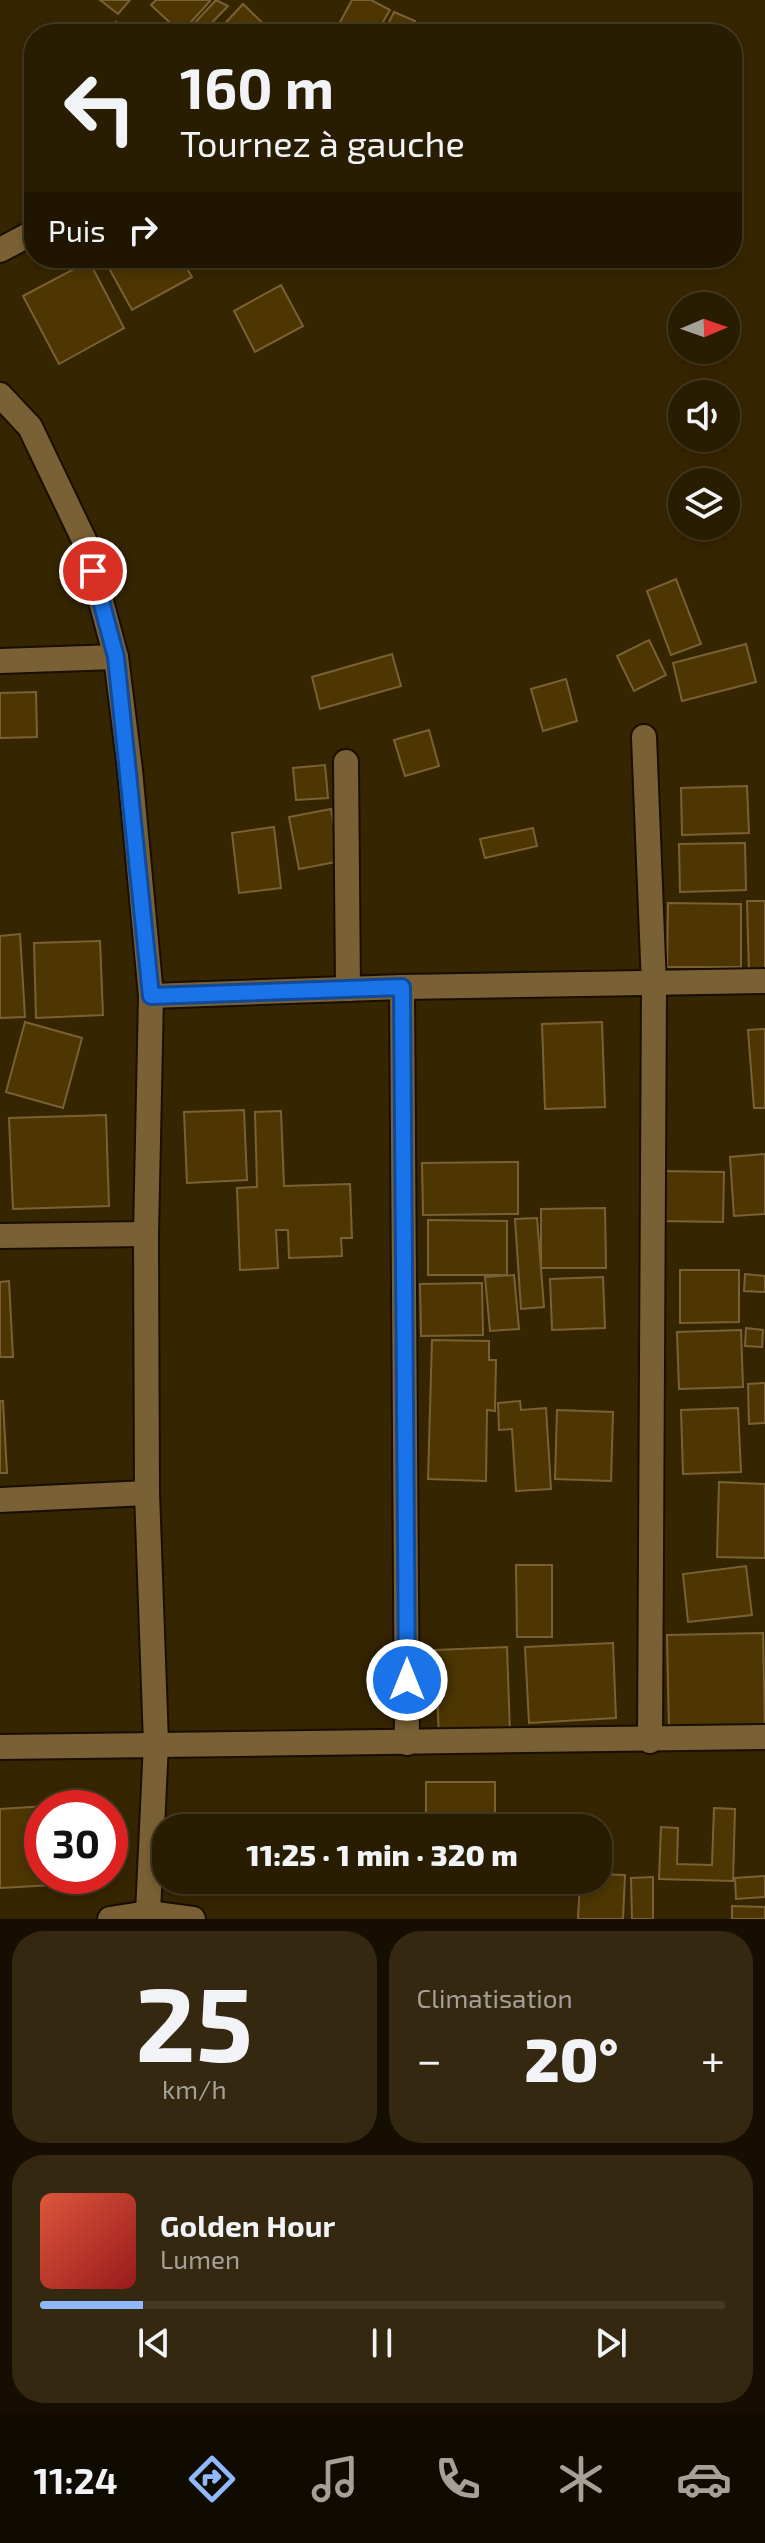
<!DOCTYPE html>
<html lang="fr">
<meta charset="utf-8">
<style>
body{margin:0;font-family:"Exo 2",sans-serif;background:#342910;color:#f1f3f6;height:100vh;display:flex;flex-direction:column;font-size:30px;white-space:nowrap}
*{box-sizing:border-box;margin:0}
p{font-size:26px;color:#a5a199}
.icon{flex:none;width:44px;height:44px;fill:none;stroke:currentColor;stroke-width:2;stroke-linecap:round;stroke-linejoin:round}
.map{position:relative;height:1919px;overflow:hidden}
.panel{display:flex;flex-direction:column;gap:12px;padding:12px;background:#160f01;flex:1}
.panel>*{flex:none}
.banner{position:absolute;left:24px;top:24px;width:718px;height:244px;border-radius:32px;box-shadow:0 4px 12px #0003,0 0 0 2px #443a23;background:#281c01;color:#f1f3f6;overflow:hidden}
.needle{width:52px;rotate:88deg}
.tools{position:absolute;left:668px;top:292px;display:grid;gap:16px}
.tools a{display:grid;place-items:center;width:72px;height:72px;border-radius:50%;background:#281c01;box-shadow:0 4px 12px #0003,0 0 0 2px #443a23;font-size:40px}
.speed{position:absolute;left:24px;top:1790px;display:flex;gap:16px;font-size:40px;font-weight:700;text-align:center}
.speed>*{display:grid;place-content:center;width:104px;height:104px;border-radius:50%;background:#281c01;box-shadow:0 4px 12px #0003,0 0 0 2px #443a23;line-height:1}
.speed .limit{border:12px solid #d22;background:#fff;color:#111}
.pin{position:absolute;display:grid;place-items:center;width:68px;height:68px;color:#fff;margin:-34px;border:4px solid #fff;border-radius:50%;box-shadow:0 2px 8px #0007}
.me{position:absolute;width:88px;margin:-44px;rotate:0deg;stroke-linejoin:round;filter:drop-shadow(0 0 6px #0008)}
.turn{display:flex;align-items:center;gap:28px;height:168px;padding:0 24px;font-size:36px}
.turn .icon{width:104px;height:104px;stroke-width:2.5}
.turn b{display:block;font-size:56px;line-height:68px}
.then{display:flex;align-items:center;height:76px;padding:0 24px;background:#0003;gap:16px;font-size:30px}
.big{font-size:60px;font-weight:800;line-height:1.1}
.panel .widget{flex:1;display:flex;flex-direction:column;justify-content:center;gap:12px;min-width:0;padding:0 28px;border-radius:32px;background:#342910}
.panel .dial{align-items:center;gap:0}
.dial b{font-size:104px;line-height:1}
.song{display:flex;align-items:center;gap:24px}
.cover{width:96px;height:96px;border-radius:12px;background:linear-gradient(135deg,hsl(10 70% 55%),hsl(0 70% 35%))}
.played{height:8px;border-radius:4px;background:linear-gradient(90deg,#90b8fd 15%,#443a23 15%)}
.keys{display:flex;justify-content:space-around;direction:ltr}
.heat{display:flex;justify-content:space-between;align-items:center;font-size:44px;direction:ltr}
.panel .tiles{flex:1;display:grid;gap:12px;grid-template-columns:1fr 1fr}
.widget:last-child{grid-column:span 2}
.trip{position:absolute;left:152px;top:1814px;width:460px;height:80px;border-radius:32px;background:#281c01;box-shadow:0 4px 12px #0003,0 0 0 2px #443a23;font-weight:800;line-height:80px;text-align:center}
.tabs{display:flex;height:128px;justify-content:space-around;align-items:center;background:#100b00;color:#a5a199}
.tabs .icon{width:56px;height:56px}
.tabs .active{color:#90b8fd}
.tabs b{font-size:36px;color:#f1f3f6}
.map>svg:first-child{display:block}
.building{fill:#4d3602;stroke:#7a6135;stroke-width:2}
.lines{fill:none;stroke-linecap:round;stroke-linejoin:round}
.minor-casing{stroke:#1a0e00;stroke-width:28}
.tertiary-casing{stroke:#1a0e00;stroke-width:28}
.minor{stroke:#7a6135;stroke-width:24}
.tertiary{stroke:#7a6135;stroke-width:24}
.route-casing{stroke:#114b97;stroke-width:20}
.route{stroke:#1a73e8;stroke-width:14}
</style>
<div class="map">
<svg width="765" height="1919" viewBox="0 0 765 1919">
<rect width="100%" height="100%" fill="#362501"/>
<!-- building -->
<g class="building">
<polygon points="100,0 130,0 118,14"/>
<polygon points="156,0 209,0 210,1 181,33 151,5"/>
<polygon points="216,0 228,6 201,34 197,34 190,28"/>
<polygon points="352,0 371,0 390,10 376,34 357,34 339,24"/>
<polygon points="243,4 272,32 215,34"/>
<polygon points="394,12 415,21 408,34 383,34"/>
<polygon points="116,22 127,34 104,34 103,33"/>
<polygon points="332,25 348,34 327,34"/>
<polygon points="110,258 181,258 192,277 132,310 105,261"/>
<polygon points="89,261 124,328 59,364 23,296"/>
<polygon points="281,285 303,326 255,352 234,311"/>
<polygon points="676,579 701,644 671,655 647,591"/>
<polygon points="649,640 666,675 634,691 617,656"/>
<polygon points="746,644 756,682 682,701 673,663"/>
<polygon points="392,654 401,686 320,709 312,677"/>
<polygon points="566,679 577,721 543,731 531,689"/>
<polygon points="36,692 37,737 0,738 0,693"/>
<polygon points="429,730 439,766 405,776 394,740"/>
<polygon points="325,765 328,798 296,800 293,768"/>
<polygon points="747,786 749,833 682,835 681,788"/>
<polygon points="331,809 341,861 299,869 289,817"/>
<polygon points="274,827 281,888 239,893 232,833"/>
<polygon points="533,828 537,846 485,858 480,839"/>
<polygon points="745,843 746,890 680,892 679,844"/>
<polygon points="747,901 765,901 765,974 749,974"/>
<polygon points="668,903 741,904 741,967 667,967"/>
<polygon points="20,934 25,1017 0,1018 0,936"/>
<polygon points="100,941 103,1015 36,1018 34,943"/>
<polygon points="25,1022 82,1038 63,1108 6,1092"/>
<polygon points="602,1022 605,1107 545,1109 542,1024"/>
<polygon points="765,1029 765,1108 754,1108 748,1030"/>
<polygon points="244,1110 247,1180 187,1183 184,1112"/>
<polygon points="281,1111 284,1186 350,1184 352,1238 341,1238 342,1256 289,1258 288,1230 276,1230 278,1268 240,1270 237,1188 257,1187 255,1112"/>
<polygon points="106,1115 109,1206 13,1209 9,1118"/>
<polygon points="765,1154 765,1214 734,1216 730,1157"/>
<polygon points="518,1162 518,1214 423,1215 422,1163"/>
<polygon points="660,1171 724,1172 723,1222 659,1221"/>
<polygon points="605,1208 606,1268 541,1268 541,1209"/>
<polygon points="537,1218 544,1307 521,1309 515,1219"/>
<polygon points="428,1220 507,1221 507,1275 428,1275"/>
<polygon points="680,1270 739,1270 739,1322 680,1323"/>
<polygon points="745,1274 765,1276 765,1292 744,1291"/>
<polygon points="514,1275 519,1329 490,1331 485,1277"/>
<polygon points="603,1277 605,1328 552,1330 550,1279"/>
<polygon points="9,1281 13,1357 0,1357 0,1282"/>
<polygon points="482,1283 483,1335 421,1336 420,1284"/>
<polygon points="746,1328 763,1330 762,1347 745,1346"/>
<polygon points="741,1330 743,1387 679,1389 677,1332"/>
<polygon points="432,1340 489,1341 489,1360 496,1360 495,1411 487,1410 486,1481 428,1479"/>
<polygon points="765,1383 765,1423 749,1424 748,1384"/>
<polygon points="0,1401 3,1401 7,1473 0,1473"/>
<polygon points="520,1401 521,1410 546,1408 551,1489 516,1491 512,1429 499,1430 498,1403"/>
<polygon points="738,1408 741,1472 683,1474 681,1410"/>
<polygon points="557,1410 613,1412 611,1481 555,1479"/>
<polygon points="719,1482 765,1484 765,1558 717,1557"/>
<polygon points="516,1565 552,1565 552,1637 517,1637"/>
<polygon points="746,1566 752,1615 688,1622 683,1574"/>
<polygon points="763,1633 765,1728 669,1730 667,1635"/>
<polygon points="613,1643 616,1718 529,1723 525,1647"/>
<polygon points="507,1647 510,1733 439,1736 435,1650"/>
<rect x="426" y="1782" width="69" height="46"/>
<polygon points="109,1802 109,1808 75,1808 75,1805"/>
<polygon points="47,1806 42,1808 42,1876 52,1876 53,1885 0,1888 0,1809"/>
<polygon points="714,1808 735,1809 733,1881 659,1879 661,1827 678,1828 677,1864 712,1865"/>
<polygon points="598,1874 625,1875 623,1919 578,1919 580,1880 598,1880"/>
<polygon points="765,1876 765,1897 736,1899 735,1878"/>
<polygon points="653,1877 653,1919 632,1919 631,1878"/>
<polygon points="732,1906 765,1907 765,1919 732,1919"/>
</g>
<g class="lines">
<!-- minor casing -->
<g class="minor-casing">
<g id="minor">
<polyline points="0,250 34,232"/>
<polyline points="0,395 30,427 85,542 116,657 130,770 151,996 146,1234 147,1493 156,1743 148,1913"/>
<polyline points="0,661 116,657"/>
<polyline points="644,737 654,985 650,1741"/>
<polyline points="346,762 348,989"/>
<polyline points="402,987 407,1743"/>
<polyline points="151,996 402,987 765,981"/>
<polyline points="0,1236 146,1234"/>
<polyline points="0,1500 147,1493"/>
<polyline points="0,1747 765,1737"/>
</g>
</g>
<!-- tertiary casing -->
<g class="tertiary-casing">
<polyline id="tertiary" points="110,1919 148,1913 193,1919"/>
</g>
<!-- minor -->
<use href="#minor" class="minor"/>
<!-- tertiary -->
<use href="#tertiary" class="tertiary"/>
</g>
<g class="lines">
<!-- route casing -->
<g class="route-casing">
<polyline id="route" points="93,571 116,657 151,996 402,987 407,1680"/>
</g>
<!-- route -->
<use href="#route" class="route"/>
</g>
</svg>
<div class="tools">
<a><svg class="needle" viewBox="-14 -14 28 28"><path d="M0-13l5 13h-10z" fill="#e53935"/><path d="M0 13l5-13h-10z" fill="#a5a199"/></svg></a>
<a><svg class="icon" aria-label="sound" viewBox="0 0 24 24"><path d="M4 9h4l5-4v14l-5-4H4zM17 9q2 3 0 6"/></svg></a>
<a><svg class="icon" aria-label="layers" viewBox="0 0 24 24"><path d="M12 4l9 5-9 5-9-5zM3 14l9 5 9-5"/></svg></a>
</div>
<div class="speed"><div class="limit">30</div></div>
<div class="pin" style="left:93px;top:571px;background:#d93025"><svg class="icon" aria-label="arrive" viewBox="0 0 24 24"><path d="M6 21V4h12l-3 4 3 4H6"/></svg></div>
<svg class="me" style="left:407px;top:1680px" viewBox="-20 -20 40 40"><circle r="17" fill="#1a73e8" stroke="#fff" stroke-width="3"/><path d="M0-11L8 9 0 5-8 9z" fill="#fff"/></svg>
<div class="trip">11:25 · 1 min · 320 m</div>
<div class="banner">
<div class="turn"><svg class="icon" aria-label="left" viewBox="0 0 24 24"><path d="M17 20v-9H6M10 6l-5 5 5 5"/></svg><div><b>160 m</b>Tournez à gauche</div></div>
<div class="then">Puis<svg class="icon" aria-label="right" viewBox="0 0 24 24"><path d="M7 20v-9h11M14 6l5 5-5 5"/></svg></div>
</div>
</div>
<section class="panel">
<div class="tiles">
<div class="widget dial"><b>25</b><p>km/h</p></div>
<div class="widget"><p>Climatisation</p>
<div class="heat"><a>−</a><b class="big">20°</b><a>+</a></div>
</div>
<div class="widget">
<div class="song"><i class="cover"></i><div><b>Golden Hour</b><p>Lumen</p></div></div>
<div class="played"></div>
<div class="keys"><svg class="icon" aria-label="previous" viewBox="0 0 24 24"><path d="M18 5L8 12l10 7zM5 5v14"/></svg><svg class="icon" aria-label="pause" viewBox="0 0 24 24"><path d="M8 5v14M16 5v14"/></svg><svg class="icon" aria-label="next" viewBox="0 0 24 24"><path d="M6 5l10 7-10 7zM19 5v14"/></svg></div>
</div>
</div>
</section>
<nav class="tabs">
<b>11:24</b>
<svg class="icon active" aria-label="directions" viewBox="0 0 24 24"><path d="M12 3l9 9-9 9-9-9zM9 14v-3h6M13 9l2 2-2 2"/></svg>
<svg class="icon" aria-label="music" viewBox="0 0 24 24"><path d="M9 18V5l10-2v13"/><circle cx="6" cy="18" r="3"/><circle cx="16" cy="16" r="3"/></svg>
<svg class="icon" aria-label="phone" viewBox="0 0 24 24"><path d="M5 4h4l2 5-3 2q2 4 5 5l2-3 5 2v4C11 20 4 13 5 4z"/></svg>
<svg class="icon" aria-label="climate" viewBox="0 0 24 24"><path d="M12 3v18M4 7l16 10M4 17L20 7"/></svg>
<svg class="icon" aria-label="car" viewBox="0 0 24 24"><path d="M5 17H2v-5l4-1 3-4h7l3 4 3 1v5h-3M9 17h6M6 11h13"/><circle cx="7" cy="17" r="2"/><circle cx="17" cy="17" r="2"/></svg>
</nav>
